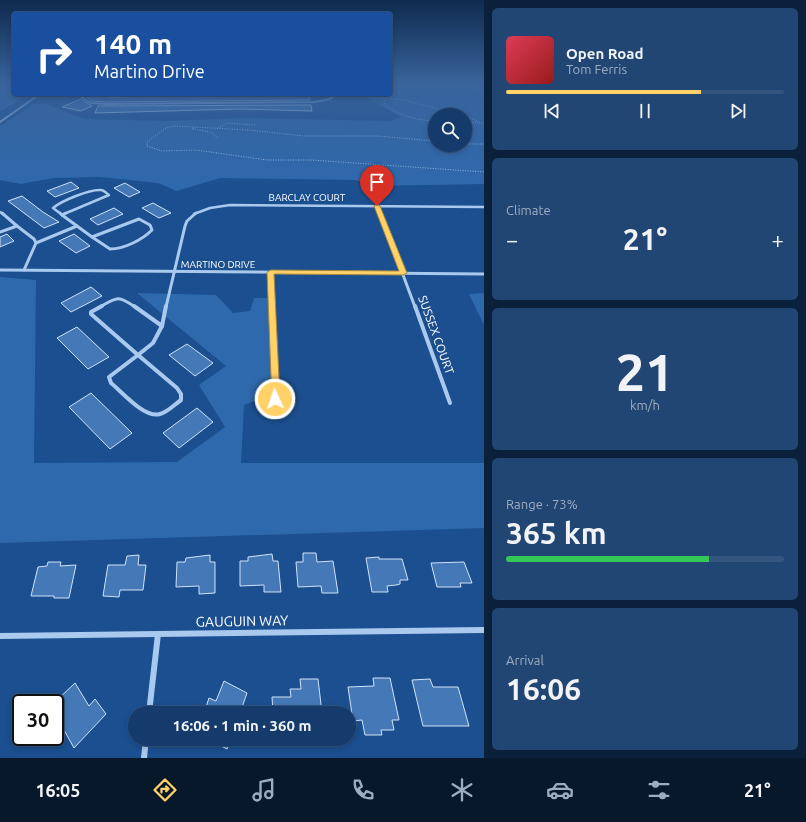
<!DOCTYPE html>
<meta charset="utf-8">
<style>
body{margin:0;font-family:Ubuntu,sans-serif;background:#214673;color:#f1f3f6;height:100vh;display:flex;flex-direction:column;font-size:15px;white-space:nowrap}
*{box-sizing:border-box;margin:0}
p{font-size:13px;color:#9dadc1}
.icon{flex:none;width:22px;height:22px;fill:none;stroke:currentColor;stroke-width:2;stroke-linecap:round;stroke-linejoin:round}
.map{position:relative;flex:1;overflow:hidden}
.details{display:flex;flex-direction:column;gap:8px;padding:8px;background:#0b203b;width:322px}
.details>*{flex:none}
.guide{position:absolute;left:12px;top:12px;width:380px;height:84px;border-radius:4px;box-shadow:0 2px 6px #0003,0 0 0 1px #33557e;background:#1a4fa0;color:#fff;overflow:hidden}
.controls{position:absolute;left:428px;top:108px;display:grid;gap:8px}
.controls a{display:grid;place-items:center;width:44px;height:44px;border-radius:50%;background:#143b6b;box-shadow:0 2px 6px #0003,0 0 0 1px #33557e;font-size:20px}
.speed{position:absolute;left:12px;top:694px;display:flex;gap:8px;font-size:20px;font-weight:700;text-align:center}
.speed>*{display:grid;place-content:center;width:52px;height:52px;border-radius:50%;background:#143b6b;box-shadow:0 2px 6px #0003,0 0 0 1px #33557e;line-height:1}
.speed .limit{border:2px solid #111;border-radius:6px;background:#fff;color:#111}
.pin{position:absolute;display:grid;place-items:center;width:34px;height:34px;color:#fff;margin:-41px -17px;border-radius:50% 50% 50% 0;rotate:-45deg;box-shadow:0 0 4px #0007}
.pin .icon{rotate:45deg}
.me{position:absolute;width:44px;margin:-22px;rotate:357deg;stroke-linejoin:round;filter:drop-shadow(0 0 3px #0008)}
.turn{display:flex;align-items:center;gap:14px;height:84px;padding:0 16px;font-size:18px}
.turn .icon{width:52px;height:52px;stroke-width:2.5}
.turn b{display:block;font-size:28px;line-height:34px}
.big{font-size:30px;font-weight:600;line-height:1.1}
.details .card{flex:1;display:flex;flex-direction:column;justify-content:center;gap:6px;min-width:0;padding:0 14px;border-radius:6px;background:#214673}
.details .dial{align-items:center;gap:0}
.dial b{font-size:52px;line-height:1}
.song{display:flex;align-items:center;gap:12px}
.cover{width:48px;height:48px;border-radius:6px;background:linear-gradient(135deg,hsl(350 70% 55%),hsl(0 70% 35%))}
.played{height:4px;border-radius:2px;background:linear-gradient(90deg,#ffd166 70%,#33557e 70%)}
.keys{display:flex;justify-content:space-around;direction:ltr}
.heat{display:flex;justify-content:space-between;align-items:center;font-size:22px;direction:ltr}
.charge{height:6px;border-radius:3px;background:linear-gradient(90deg,#34c759 73%,#33557e 0)}
.trip{position:absolute;left:128px;top:706px;width:228px;height:40px;border-radius:20px;background:#143b6b;box-shadow:0 2px 6px #0003,0 0 0 1px #33557e;font-weight:600;line-height:40px;text-align:center}
.dock{display:flex;height:64px;justify-content:space-around;align-items:center;background:#08182b;color:#9dadc1}
.dock .icon{width:28px;height:28px}
.dock .active{color:#ffd166}
.dock b{font-size:18px;color:#f1f3f6}
main{display:flex;flex:1;min-height:0}
.map>svg:first-child{display:block}
.green{fill:#2e69ad;fill-rule:evenodd}
.building{fill:#4478b7;stroke:#cfe3fa}
.lines{fill:none;stroke-linecap:round;stroke-linejoin:round}
.path{stroke:#a9c9ee;stroke-width:1;stroke-dasharray:1 1.5;stroke-linecap:butt}
.minor-far4{stroke:#a9c9ee;stroke-width:2}
.minor-far3{stroke:#a9c9ee;stroke-width:2.5}
.minor-far2{stroke:#a9c9ee;stroke-width:3}
.minor-far1{stroke:#a9c9ee;stroke-width:4}
.minor{stroke:#a9c9ee;stroke-width:6}
.route{fill:#ffd166;stroke:#a68842}
.labels{text-anchor:middle;stroke-width:3;stroke-linejoin:round;paint-order:stroke}
.far-street-label{font-size:10px;fill:#fff;stroke:#1b4f8f}
.street-label{font-size:12px;fill:#fff;stroke:#1b4f8f}
.near-street-label{font-size:14px;fill:#fff;stroke:#1b4f8f}
</style>
<main>
<div class="map">
<svg width="484" height="758" viewBox="0 0 484 758">
<rect width="100%" height="100%" fill="#1b4f8f"/>
<!-- green -->
<g class="green">
<polygon points="0,82 14,82 14,94 28,94 0,112"/>
<path d="M390 82H484V184L370 186 356 180 220 178 177 191 158 183 100 177 53 178 21 184 0 180V126L34 104H46L85 119 169 121 246 118 390 121 401 117 361 94H390ZM435 115H465V145H435Z"/>
<polygon points="0,277 36,280 34,463 177,462 225,427 199,385 226,366 137,293 216,295 233,313 250,311 254,298 274,298 279,391 244,405 241,463 484,463 484,528 0,543"/>
<polygon points="484,293 484,325 469,294"/>
</g>
<!-- building -->
<g class="building">
<polygon points="95,94 110,97 215,94 309,96 310,100 107,102 92,101 87,97"/>
<polygon points="81,99 92,106 81,111 62,107"/>
<polygon points="311,105 312,111 239,109 95,113 98,106"/>
<polygon points="71,182 79,188 55,197 47,191"/>
<polygon points="125,183 140,192 129,197 114,188"/>
<polygon points="22,196 43,212 59,222 44,228 8,201"/>
<polygon points="153,203 171,213 159,218 142,208"/>
<polygon points="114,208 123,214 98,225 90,219"/>
<polygon points="7,234 14,241 0,247 0,237"/>
<polygon points="74,234 90,246 76,253 59,241"/>
<polygon points="91,287 102,296 71,312 61,303"/>
<polygon points="77,327 109,357 88,369 57,338"/>
<polygon points="187,344 213,363 195,376 169,355"/>
<polygon points="91,393 132,433 110,449 69,407"/>
<polygon points="197,408 213,422 179,448 163,433"/>
<polygon points="303,553 316,553 317,562 333,561 338,593 322,593 321,586 298,587 296,562 303,562"/>
<polygon points="272,554 273,561 278,561 281,592 264,592 264,585 240,586 240,561 248,561 248,557"/>
<polygon points="139,555 138,565 146,565 143,590 120,590 119,597 103,596 108,565 125,565 127,556"/>
<polygon points="210,555 210,562 215,562 215,593 199,594 199,586 176,587 177,562 185,562 186,558"/>
<polygon points="379,557 379,559 402,559 408,580 400,580 400,584 396,585 387,586 388,592 372,592 366,558"/>
<polygon points="48,562 61,562 60,566 76,565 69,598 54,598 54,596 31,596 38,567 47,566"/>
<polygon points="464,562 472,583 460,583 461,587 437,587 431,563"/>
<polygon points="373,678 390,678 399,720 392,720 394,730 381,730 382,735 365,735 362,720 353,721 348,687 374,686"/>
<polygon points="300,679 318,679 322,713 273,713 272,697 291,697 290,689 301,689"/>
<polygon points="430,679 433,687 458,687 469,726 423,726 412,680"/>
<polygon points="224,681 247,693 240,713 204,713 209,698 216,701"/>
<polygon points="75,683 89,706 95,699 106,714 74,748 64,730 59,735 55,728 55,702"/>
<polygon points="208,739 231,739 227,749"/>
</g>
<g class="lines">
<!-- path -->
<g class="path">
<polyline points="471,82 477,91 484,95"/>
<polyline points="374,94 384,98 403,100 462,115"/>
<path d="M384 98 385 105C400 116 416 120 435 121"/>
<polyline points="465,116 484,124"/>
<polyline points="465,122 479,123"/>
<polyline points="194,128 192,129 210,132 218,138"/>
<polyline points="218,128 227,123 256,125"/>
<polyline points="435,141 377,136 304,136 248,130 175,126 166,128 147,142 147,146 162,151 196,150 267,160 311,160 484,172"/>
<polyline points="465,144 484,144"/>
</g>
<!-- minor-far4 -->
<g class="minor-far4">
<polyline points="80,94 80,96 91,103 107,104 315,102 330,99 336,94"/>
<polyline points="0,122 40,94"/>
</g>
<!-- minor-far3 -->
<g class="minor-far3">
<polyline points="377,206 380,214"/>
<polyline points="0,212 3,214"/>
<path d="M61 214 53 208C61 201 90 189 101 190 104 190 106 193 109 195L64 214"/>
<polyline points="194,214 210,208 230,205 484,207"/>
</g>
<!-- minor-far2 -->
<g class="minor-far2">
<polyline points="60,213 62,215 66,213"/>
<polyline points="380,213 415,307"/>
<polyline points="62,215 92,237"/>
<path d="M139 219 150 225 152 230C142 240 124 249 110 249L92 237Z"/>
<polyline points="17,226 34,239 36,243"/>
<polyline points="0,232 17,226 2,213"/>
<polyline points="0,270 484,274"/>
<polyline points="24,270 36,243 77,226"/>
<polyline points="271,272 272,307"/>
<path d="M100 307C117 297 118 295 135 307"/>
<polyline points="166,307 185,226 187,221 196,213"/>
</g>
<!-- minor-far1 -->
<g class="minor-far1">
<polyline points="102,306 91,312 91,314 138,355 153,343 162,326"/>
<polyline points="134,306 162,326"/>
<polyline points="272,306 275,399"/>
<polyline points="415,306 450,403"/>
<polyline points="162,326 166,306"/>
<path d="M138 355 177 388 181 394V400C174 405 168 412 160 414 145 419 122 392 111 383L109 377Z"/>
</g>
<!-- minor -->
<g class="minor">
<polyline points="0,636 484,630"/>
<polyline points="149,713 158,634"/>
<polyline points="144,758 146,739"/>
</g>
</g>
<!-- sky -->
<linearGradient id="sky" x2="0" y2="1"><stop stop-color="#0f2b4f"/><stop offset="0.44" stop-color="#39639b"/><stop offset="1" stop-color="#39639b" stop-opacity="0"/></linearGradient>
<rect width="484" height="188" fill="url(#sky)"/>
<!-- route -->
<polygon class="route" points="377,204 380,206 407,273 403,275 274,274 280,399 275,403 272,402 267,272 271,270 399,271 374,206"/>
<g class="labels">
<!-- far-street labels -->
<g class="far-street-label">
<text x="307" y="201">BARCLAY COURT</text>
<text x="218" y="268">MARTINO DRIVE</text>
</g>
<!-- street labels -->
<g class="street-label">
<text transform="translate(436 335) rotate(70)" y="4">SUSSEX COURT</text>
</g>
<!-- near-street labels -->
<g class="near-street-label">
<text transform="translate(242 621) rotate(-1)" y="5">GAUGUIN WAY</text>
</g>
</g>
</svg>
<div class="controls">
<a><svg class="icon" aria-label="search" viewBox="0 0 24 24"><circle cx="10" cy="10" r="6"/><path d="M15 15l6 6"/></svg></a>
</div>
<div class="speed"><div class="limit">30</div></div>
<div class="pin" style="left:377px;top:206px;background:#d93025"><svg class="icon" aria-label="arrive" viewBox="0 0 24 24"><path d="M6 21V4h12l-3 4 3 4H6"/></svg></div>
<svg class="me" style="left:275px;top:399px" viewBox="-20 -20 40 40"><circle r="17" fill="#ffd166" stroke="#fff" stroke-width="3"/><path d="M0-11L8 9 0 5-8 9z" fill="#fff"/></svg>
<div class="trip">16:06 · 1 min · 360 m</div>
<div class="guide">
<div class="turn"><svg class="icon" aria-label="right" viewBox="0 0 24 24"><path d="M7 20v-9h11M14 6l5 5-5 5"/></svg><div><b>140 m</b>Martino Drive</div></div>
</div>
</div>
<section class="details">
<div class="card">
<div class="song"><i class="cover"></i><div><b>Open Road</b><p>Tom Ferris</p></div></div>
<div class="played"></div>
<div class="keys"><svg class="icon" aria-label="previous" viewBox="0 0 24 24"><path d="M18 5L8 12l10 7zM5 5v14"/></svg><svg class="icon" aria-label="pause" viewBox="0 0 24 24"><path d="M8 5v14M16 5v14"/></svg><svg class="icon" aria-label="next" viewBox="0 0 24 24"><path d="M6 5l10 7-10 7zM19 5v14"/></svg></div>
</div>
<div class="card"><p>Climate</p>
<div class="heat"><a>−</a><b class="big">21°</b><a>+</a></div>
</div>
<div class="card dial"><b>21</b><p>km/h</p></div>
<div class="card"><p>Range · 73%</p><b class="big">365 km</b><div class="charge"></div></div>
<div class="card"><p>Arrival</p><b class="big">16:06</b></div>
</section>
</main>
<nav class="dock">
<b>16:05</b>
<svg class="icon active" aria-label="directions" viewBox="0 0 24 24"><path d="M12 3l9 9-9 9-9-9zM9 14v-3h6M13 9l2 2-2 2"/></svg>
<svg class="icon" aria-label="music" viewBox="0 0 24 24"><path d="M9 18V5l10-2v13"/><circle cx="6" cy="18" r="3"/><circle cx="16" cy="16" r="3"/></svg>
<svg class="icon" aria-label="phone" viewBox="0 0 24 24"><path d="M5 4h4l2 5-3 2q2 4 5 5l2-3 5 2v4C11 20 4 13 5 4z"/></svg>
<svg class="icon" aria-label="climate" viewBox="0 0 24 24"><path d="M12 3v18M4 7l16 10M4 17L20 7"/></svg>
<svg class="icon" aria-label="car" viewBox="0 0 24 24"><path d="M5 17H2v-5l4-1 3-4h7l3 4 3 1v5h-3M9 17h6M6 11h13"/><circle cx="7" cy="17" r="2"/><circle cx="17" cy="17" r="2"/></svg>
<svg class="icon" aria-label="filters" viewBox="0 0 24 24"><path d="M4 7h16M4 17h16"/><circle cx="9" cy="7" r="2"/><circle cx="15" cy="17" r="2"/></svg>
<b>21°</b>
</nav>
